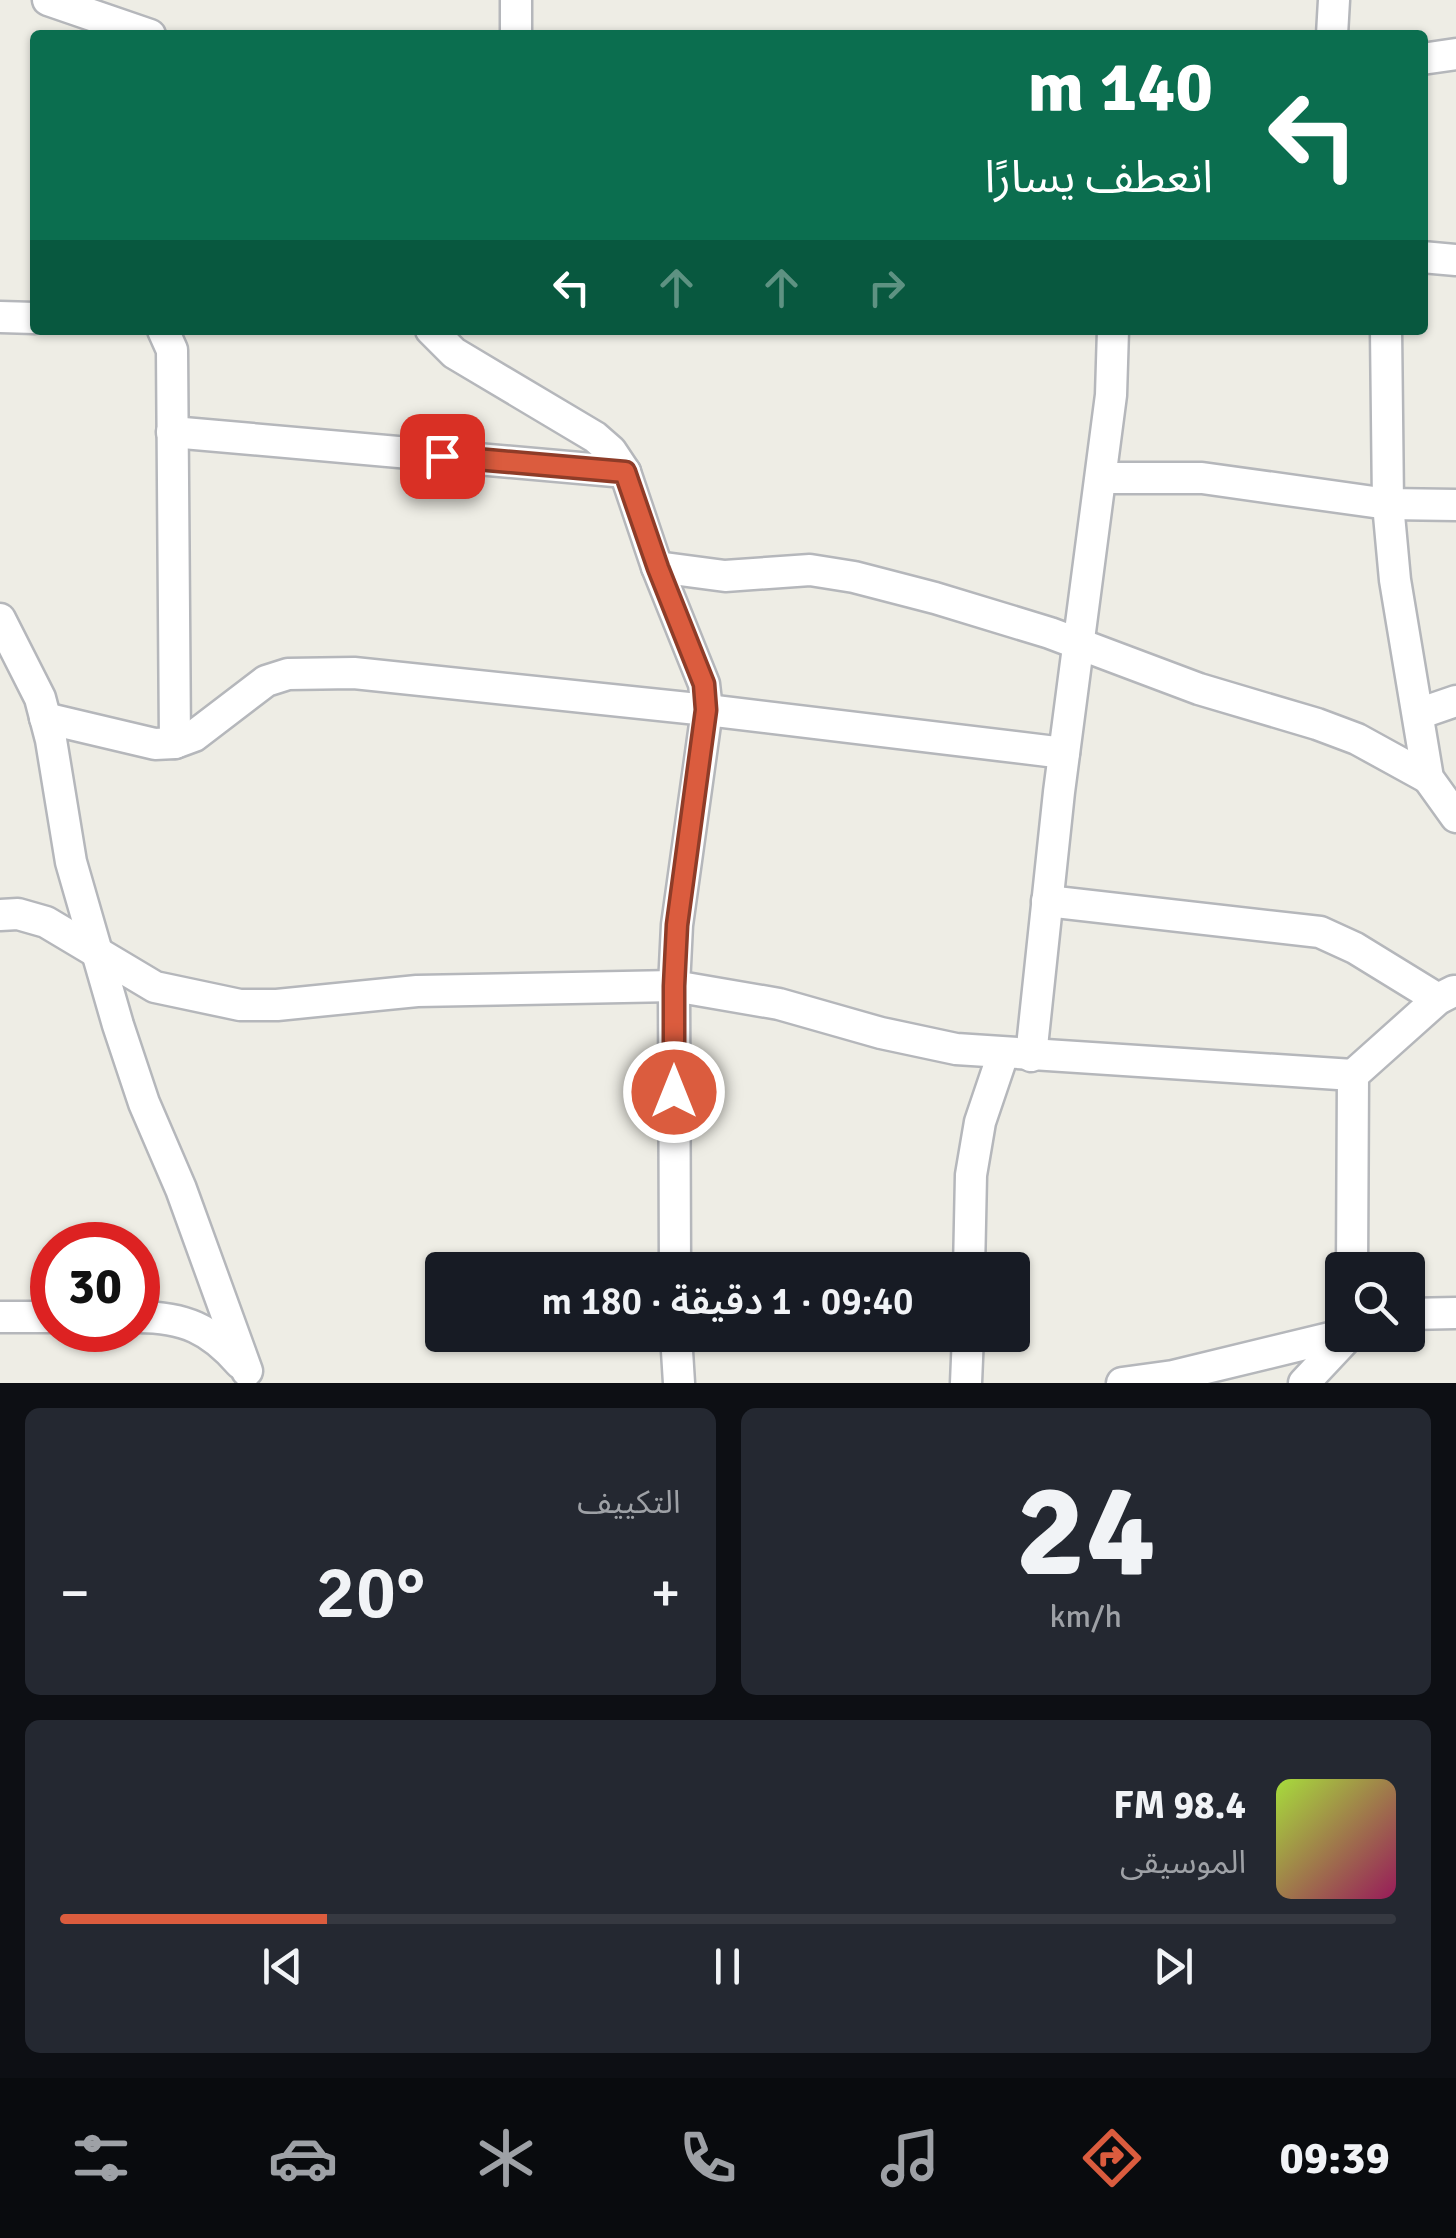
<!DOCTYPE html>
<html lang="ar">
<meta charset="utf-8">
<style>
body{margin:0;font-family:Signika,"Noto Sans Arabic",sans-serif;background:#242831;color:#f1f3f6;direction:rtl;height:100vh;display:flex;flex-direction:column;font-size:38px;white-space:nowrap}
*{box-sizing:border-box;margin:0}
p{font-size:32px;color:#9ea1a6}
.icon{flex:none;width:55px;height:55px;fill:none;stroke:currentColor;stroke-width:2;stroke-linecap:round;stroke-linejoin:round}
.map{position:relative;height:1383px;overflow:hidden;direction:ltr}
.details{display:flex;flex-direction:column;gap:25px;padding:25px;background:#0d0f14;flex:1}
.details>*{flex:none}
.top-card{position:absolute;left:30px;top:30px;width:1398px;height:305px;border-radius:10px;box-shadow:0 2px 8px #0004;direction:rtl;background:#0b6e4f;color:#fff;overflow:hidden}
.buttons{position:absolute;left:1325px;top:1252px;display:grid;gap:20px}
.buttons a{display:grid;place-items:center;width:100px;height:100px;border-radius:10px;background:#171b24;box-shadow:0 2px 8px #0004;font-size:50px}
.speed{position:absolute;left:30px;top:1222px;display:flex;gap:20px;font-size:50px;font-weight:700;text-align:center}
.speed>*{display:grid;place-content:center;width:130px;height:130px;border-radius:50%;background:#171b24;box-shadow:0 2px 8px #0004;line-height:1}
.speed .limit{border:15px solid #d22;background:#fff;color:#111}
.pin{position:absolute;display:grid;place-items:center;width:85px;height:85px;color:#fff;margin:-42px;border-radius:20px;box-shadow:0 5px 15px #0006}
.me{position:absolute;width:110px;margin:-55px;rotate:0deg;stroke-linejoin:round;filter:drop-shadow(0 0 8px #0008)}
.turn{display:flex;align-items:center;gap:35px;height:210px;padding:0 50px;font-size:45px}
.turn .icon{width:130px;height:130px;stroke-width:2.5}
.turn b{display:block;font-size:70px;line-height:85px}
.lanes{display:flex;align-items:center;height:95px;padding:0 50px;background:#0003;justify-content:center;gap:50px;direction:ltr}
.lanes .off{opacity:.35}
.big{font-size:75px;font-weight:600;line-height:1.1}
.details .widget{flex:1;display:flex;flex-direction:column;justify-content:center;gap:15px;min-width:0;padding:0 35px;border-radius:15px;background:#242831}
.details .dial{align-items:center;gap:0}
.dial b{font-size:130px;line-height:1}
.song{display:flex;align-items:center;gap:30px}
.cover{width:120px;height:120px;border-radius:15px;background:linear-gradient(135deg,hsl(80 70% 55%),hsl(330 70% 35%))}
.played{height:10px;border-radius:5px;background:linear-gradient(90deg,#db5c3e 20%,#363941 20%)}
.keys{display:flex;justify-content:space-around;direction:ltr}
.heat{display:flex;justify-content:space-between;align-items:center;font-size:55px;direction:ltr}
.details .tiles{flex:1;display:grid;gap:25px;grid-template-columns:1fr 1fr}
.widget:last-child{grid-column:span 2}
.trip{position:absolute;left:425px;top:1252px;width:605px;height:100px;border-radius:10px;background:#171b24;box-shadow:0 2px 8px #0004;font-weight:600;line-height:100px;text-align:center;direction:rtl}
.tab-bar{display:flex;height:160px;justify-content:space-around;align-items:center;background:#090b0e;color:#9ea1a6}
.tab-bar .icon{width:70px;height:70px}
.tab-bar .selected{color:#db5c3e}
.tab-bar b{font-size:45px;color:#f1f3f6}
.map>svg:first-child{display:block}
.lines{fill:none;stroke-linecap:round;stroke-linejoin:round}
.minor-casing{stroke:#b5b7bb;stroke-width:35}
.minor{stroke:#fff;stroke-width:30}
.route-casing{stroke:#8e3c28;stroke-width:25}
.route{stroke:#db5c3e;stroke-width:18}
</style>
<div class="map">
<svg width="1456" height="1383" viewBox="0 0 1456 1383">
<rect width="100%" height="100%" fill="#eeede5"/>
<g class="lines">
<!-- minor casing -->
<g class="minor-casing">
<g id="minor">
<polyline points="48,0 150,35"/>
<polyline points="516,0 516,35"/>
<polyline points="1332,35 1334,0"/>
<polyline points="1422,59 1456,54"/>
<polyline points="1422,257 1456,260"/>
<polyline points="0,317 35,318"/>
<polyline points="163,330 172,350 175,743"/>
<polyline points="431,330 454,353 595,437 611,451 625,472 657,567 704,684 707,710 677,925 674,986 675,1270"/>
<polyline points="1386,330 1388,504 1395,580 1428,778 1456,817"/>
<polyline points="172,432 625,472"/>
<polyline points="1101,478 1202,478 1388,504 1456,505"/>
<polyline points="657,567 725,576 810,570 854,577 935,598 1050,633 1199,689 1317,724 1357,739 1428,778"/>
<polyline points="0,619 40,698 51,740 71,862 118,1025 144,1103 181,1189 247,1371"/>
<polyline points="1418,714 1456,701"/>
<polyline points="45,718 155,744 175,743 194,736 266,681 288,674 354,673 707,710 1064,753"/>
<polyline points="1047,901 1320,932 1355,948 1438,999"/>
<polyline points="0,915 18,914 46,922 155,987 240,1005 277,1005 417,991 674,986 779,1004 881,1033 956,1049 1353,1075"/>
<polyline points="1031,1056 1059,792 1111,395 1113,330"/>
<polyline points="969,1270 971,1175 980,1122 1003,1054"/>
<polyline points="1352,1270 1353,1075 1438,999 1454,991"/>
<polyline points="1408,1314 1456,1313"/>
<polyline points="0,1317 52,1317"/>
<path d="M138 1317C184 1317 211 1329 240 1363"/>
<polyline points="676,1335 679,1383"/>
<polyline points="966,1383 968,1335"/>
<polyline points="1122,1383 1173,1376 1342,1335"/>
<polyline points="1304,1383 1349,1335"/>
</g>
</g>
<!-- minor -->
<use href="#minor" class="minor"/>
</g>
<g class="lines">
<!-- route casing -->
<g class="route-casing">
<polyline id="route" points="442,456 625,472 658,568 704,684 706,710 677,925 674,986 674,1092"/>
</g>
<!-- route -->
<use href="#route" class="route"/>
</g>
</svg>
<div class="buttons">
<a><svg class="icon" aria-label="search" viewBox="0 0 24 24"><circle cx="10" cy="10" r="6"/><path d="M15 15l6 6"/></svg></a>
</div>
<div class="speed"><div class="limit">30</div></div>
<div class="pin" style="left:442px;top:456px;background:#d93025"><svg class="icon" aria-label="arrive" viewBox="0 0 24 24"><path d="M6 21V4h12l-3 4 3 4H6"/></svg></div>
<svg class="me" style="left:674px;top:1092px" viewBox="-20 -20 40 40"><circle r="17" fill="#db5c3e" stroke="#fff" stroke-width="3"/><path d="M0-11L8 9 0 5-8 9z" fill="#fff"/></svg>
<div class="trip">09:40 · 1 دقيقة · 180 m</div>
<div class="top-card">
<div class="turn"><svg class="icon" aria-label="left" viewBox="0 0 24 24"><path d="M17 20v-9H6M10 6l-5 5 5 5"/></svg><div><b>140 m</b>انعطف يسارًا</div></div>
<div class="lanes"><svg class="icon" aria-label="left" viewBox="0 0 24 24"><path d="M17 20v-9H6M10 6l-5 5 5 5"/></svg><svg class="icon off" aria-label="ahead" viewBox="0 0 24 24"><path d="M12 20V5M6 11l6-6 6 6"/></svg><svg class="icon off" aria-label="ahead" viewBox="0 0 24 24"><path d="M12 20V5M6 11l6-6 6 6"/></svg><svg class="icon off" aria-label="right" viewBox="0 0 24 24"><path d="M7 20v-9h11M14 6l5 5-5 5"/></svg></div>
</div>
</div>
<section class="details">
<div class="tiles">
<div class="widget dial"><b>24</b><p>km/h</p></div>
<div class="widget"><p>التكييف</p>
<div class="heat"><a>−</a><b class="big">20°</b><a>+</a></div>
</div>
<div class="widget">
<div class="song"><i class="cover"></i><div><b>98.4 FM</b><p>الموسيقى</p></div></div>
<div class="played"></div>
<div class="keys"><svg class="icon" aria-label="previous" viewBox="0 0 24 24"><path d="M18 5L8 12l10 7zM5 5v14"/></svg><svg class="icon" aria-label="pause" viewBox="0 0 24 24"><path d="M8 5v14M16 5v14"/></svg><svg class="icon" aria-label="next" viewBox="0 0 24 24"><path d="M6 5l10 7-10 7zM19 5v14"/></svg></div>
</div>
</div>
</section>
<nav class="tab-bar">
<b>09:39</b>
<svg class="icon selected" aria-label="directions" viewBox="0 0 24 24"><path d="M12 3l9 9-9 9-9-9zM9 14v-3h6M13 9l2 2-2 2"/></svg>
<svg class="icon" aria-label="music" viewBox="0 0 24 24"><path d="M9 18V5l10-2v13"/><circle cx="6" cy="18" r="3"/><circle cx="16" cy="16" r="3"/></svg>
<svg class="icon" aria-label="phone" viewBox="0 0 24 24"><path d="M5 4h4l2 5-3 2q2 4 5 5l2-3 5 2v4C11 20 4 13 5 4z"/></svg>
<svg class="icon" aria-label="climate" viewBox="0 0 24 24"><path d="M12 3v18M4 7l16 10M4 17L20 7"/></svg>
<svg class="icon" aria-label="car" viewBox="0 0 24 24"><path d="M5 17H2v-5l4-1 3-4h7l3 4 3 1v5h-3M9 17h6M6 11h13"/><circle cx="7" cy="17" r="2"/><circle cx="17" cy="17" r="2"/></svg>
<svg class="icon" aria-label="filters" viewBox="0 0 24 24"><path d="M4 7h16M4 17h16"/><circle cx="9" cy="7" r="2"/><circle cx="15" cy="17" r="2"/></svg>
</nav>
